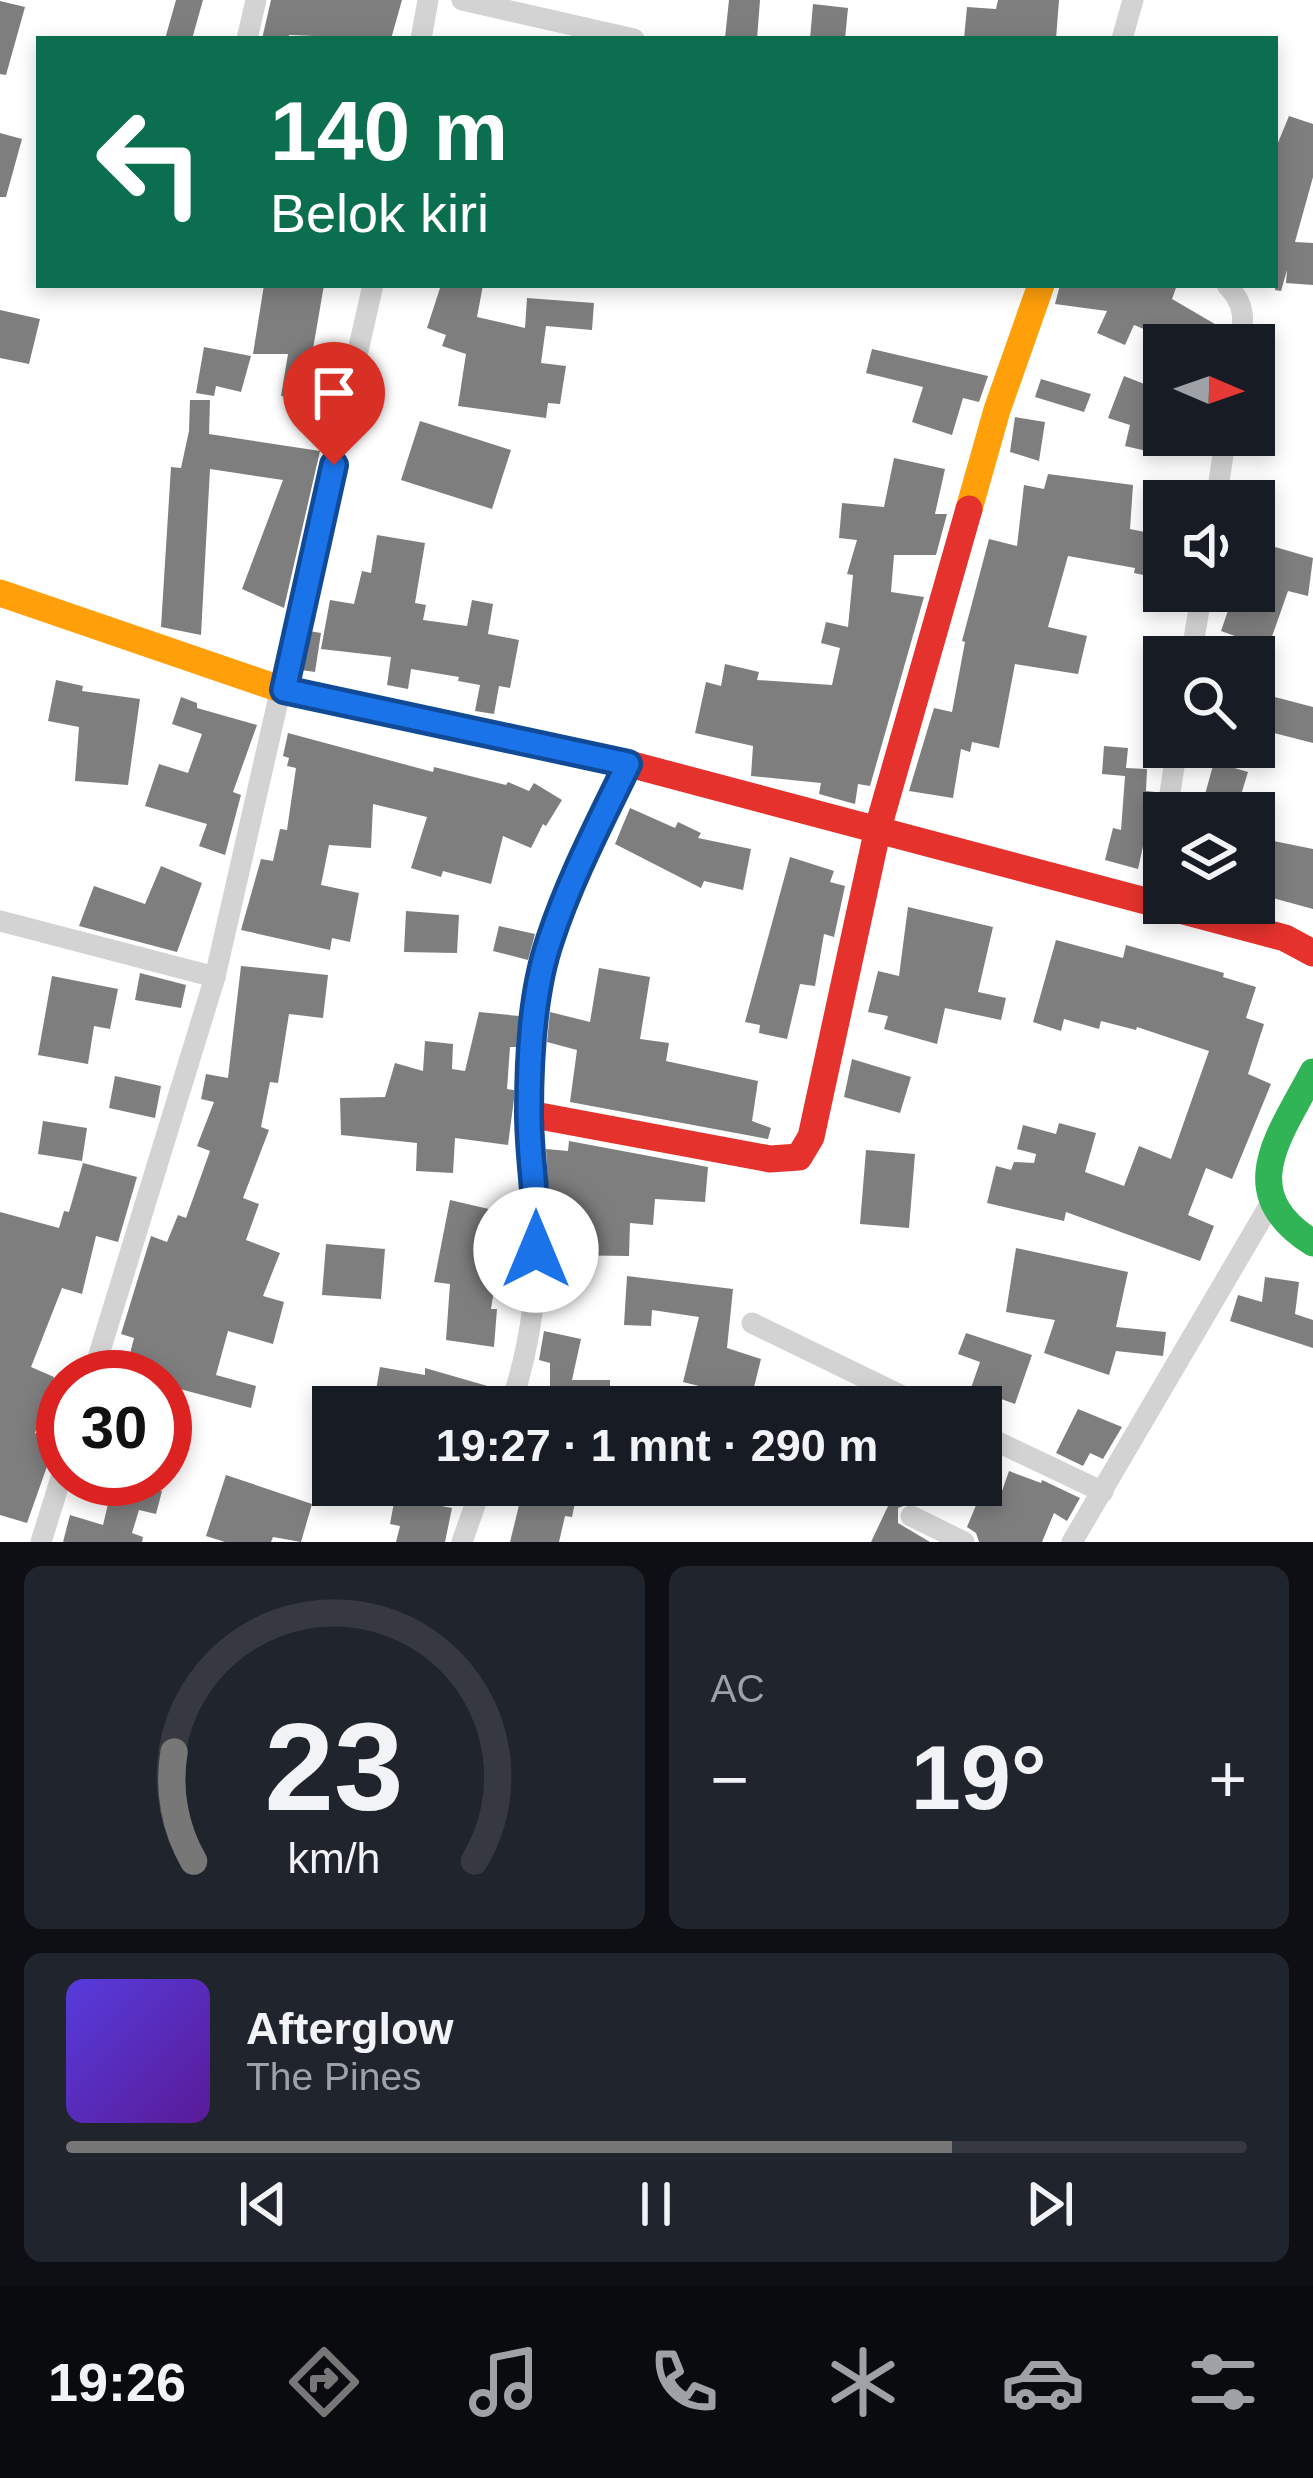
<!DOCTYPE html>
<html lang="id">
<meta charset="utf-8">
<style>
body{margin:0;font-family:Arial,sans-serif;background:#20242c;color:#f1f3f6;height:100vh;display:flex;flex-direction:column;font-size:45px;white-space:nowrap}
*{box-sizing:border-box;margin:0}
p{font-size:39px;color:#9ea1a6}
.icon{flex:none;width:66px;height:66px;fill:none;stroke:currentColor;stroke-width:2;stroke-linecap:round;stroke-linejoin:round}
.map{position:relative;height:1542px;overflow:hidden}
.details{display:flex;flex-direction:column;gap:24px;padding:24px;background:#0d0f14;flex:1}
.details>*{flex:none}
.banner{position:absolute;left:36px;top:36px;width:1242px;height:252px;border-radius:0px;box-shadow:0 6px 18px #0003;background:#0b6e4f;color:#fff;overflow:hidden}
.needle{width:78px;rotate:92deg}
.tools{position:absolute;left:1143px;top:324px;display:grid;gap:24px}
.tools a{display:grid;place-items:center;width:132px;height:132px;border-radius:0px;background:#171b24;box-shadow:0 6px 18px #0003;font-size:60px}
.speed{position:absolute;left:36px;top:1350px;display:flex;gap:24px;font-size:60px;font-weight:700;text-align:center}
.speed>*{display:grid;place-content:center;width:156px;height:156px;border-radius:50%;background:#171b24;box-shadow:0 6px 18px #0003;line-height:1}
.speed .limit{border:18px solid #d22;background:#fff;color:#111}
.pin{position:absolute;display:grid;place-items:center;width:102px;height:102px;color:#fff;margin:-123px -51px;border-radius:50% 50% 50% 0;rotate:-45deg;box-shadow:0 0 12px #0007}
.pin .icon{rotate:45deg}
.me{position:absolute;width:132px;margin:-66px;rotate:0deg;stroke-linejoin:round;filter:drop-shadow(0 0 9px #0008)}
.turn{display:flex;align-items:center;gap:42px;height:252px;padding:0 36px;font-size:54px}
.turn .icon{width:156px;height:156px;stroke-width:2.5}
.turn b{display:block;font-size:84px;line-height:102px}
.big{font-size:90px;font-weight:600;line-height:1.1}
.details .tile{flex:1;display:flex;flex-direction:column;justify-content:center;gap:18px;min-width:0;padding:0 42px;border-radius:18px;background:#20242c}
.details .dial{align-items:center;gap:0}
.dial svg{height:312px;overflow:visible;fill:none;stroke:#363941;stroke-width:7;stroke-linecap:round;text-anchor:middle}
.dial text{fill:#f1f3f6;stroke:none}
.song{display:flex;align-items:center;gap:36px}
.cover{width:144px;height:144px;border-radius:18px;background:linear-gradient(135deg,hsl(250 70% 55%),hsl(270 70% 35%))}
.played{height:12px;border-radius:6px;background:linear-gradient(90deg,#777 75%,#363941 75%)}
.keys{display:flex;justify-content:space-around;direction:ltr}
.heat{display:flex;justify-content:space-between;align-items:center;font-size:66px;direction:ltr}
.details .tiles{flex:1;display:grid;gap:24px;grid-template-columns:1fr 1fr}
.tile:last-child{grid-column:span 2}
.trip{position:absolute;left:312px;top:1386px;width:690px;height:120px;border-radius:0px;background:#171b24;box-shadow:0 6px 18px #0003;font-weight:600;line-height:120px;text-align:center}
.tab-bar{display:flex;height:192px;justify-content:space-around;align-items:center;background:#090b0e;color:#9ea1a6}
.tab-bar .icon{width:84px;height:84px}
.tab-bar .active{color:#777}
.tab-bar b{font-size:54px;color:#f1f3f6}
.map>svg:first-child{display:block}
.building{fill:#7e7e7e}
.lines{fill:none;stroke-linecap:round;stroke-linejoin:round}
.street{stroke:#d3d3d3;stroke-width:21}
.fast{stroke:#30b455;stroke-width:27}
.slow{stroke:#ff9f0a;stroke-width:27}
.jam{stroke:#e5322d;stroke-width:27}
.route-casing{stroke:#114b97;stroke-width:30}
.route{stroke:#1a73e8;stroke-width:21}
</style>
<div class="map">
<svg width="1313" height="1542" viewBox="0 0 1313 1542">
<rect width="100%" height="100%" fill="#fff"/>
<!-- building -->
<g class="building">
<polygon points="176,0 203,0 192,39 165,39"/>
<polygon points="271,0 402,0 391,39 289,35 288,39 262,39"/>
<polygon points="729,0 760,0 757,39 725,38"/>
<polygon points="998,0 1059,0 1056,39 964,39 967,7 996,9"/>
<polygon points="0,1 25,7 6,75 0,74"/>
<polygon points="813,4 848,8 845,39 810,39"/>
<polygon points="1289,116 1313,124 1313,177 1295,242 1313,243 1313,285 1286,283 1287,270 1281,291 1275,290 1275,150"/>
<polygon points="0,133 22,139 6,197 0,197"/>
<polygon points="264,285 324,285 310,366 338,371 331,404 281,396 288,354 253,354"/>
<polygon points="441,285 483,285 477,317 525,328 527,298 594,303 592,330 546,326 541,363 566,366 560,404 548,403 546,418 458,406 466,354 442,346 446,335 427,328"/>
<polygon points="1060,285 1177,285 1172,299 1220,327 1209,345 1191,345 1162,328 1159,335 1134,325 1125,345 1097,333 1107,311 1055,304"/>
<polygon points="0,310 40,319 29,364 0,358"/>
<polygon points="204,347 251,356 241,392 216,386 214,396 196,393"/>
<polygon points="872,349 988,376 979,402 963,398 952,435 912,422 923,387 866,373"/>
<polygon points="1124,376 1157,389 1147,415 1164,419 1164,455 1125,446 1130,425 1108,418"/>
<polygon points="1041,379 1091,394 1084,412 1035,397"/>
<polygon points="190,400 210,400 209,434 320,451 284,608 242,589 283,480 210,469 201,635 161,627 171,467 181,468 189,431"/>
<polygon points="1015,417 1045,422 1039,461 1010,452"/>
<polygon points="420,421 511,450 492,509 401,480"/>
<polygon points="894,458 945,469 935,514 947,514 936,555 894,555 891,592 924,597 870,786 858,784 855,804 819,794 821,783 751,776 753,746 695,733 706,682 721,686 725,664 759,672 757,680 832,685 840,648 821,643 826,622 848,627 853,575 847,574 857,540 839,538 842,503 884,507"/>
<polygon points="1048,474 1133,485 1130,529 1164,536 1162,579 1134,573 1135,568 1068,556 1048,627 1087,636 1078,674 1015,664 999,748 972,742 970,752 961,749 953,798 909,791 934,708 952,712 965,642 962,641 989,539 1017,546 1024,485 1044,489"/>
<polygon points="377,535 425,543 415,603 426,605 423,620 467,626 472,600 493,604 488,634 519,640 510,688 499,686 494,714 475,711 480,685 458,681 459,677 411,669 408,689 387,685 391,657 321,649 330,600 354,604 362,571 371,573"/>
<polygon points="1254,541 1313,558 1308,596 1288,591 1268,648 1221,631 1234,593 1254,601"/>
<polygon points="309,631 321,633 315,672 301,670"/>
<polygon points="56,680 83,686 82,691 140,699 128,785 75,781 79,727 48,721"/>
<polygon points="1263,694 1313,707 1313,743 1255,728"/>
<polygon points="181,697 197,703 197,708 257,725 233,792 241,795 225,855 199,846 207,824 145,806 159,764 188,773 202,734 172,724"/>
<polygon points="288,733 433,772 434,767 506,785 508,782 529,791 534,783 562,800 546,826 543,824 531,848 503,836 491,884 443,871 441,877 411,868 427,817 373,804 371,848 329,845 321,885 359,893 350,942 332,938 330,950 241,930 261,859 273,861 280,829 287,830 296,768 287,766 289,758 283,756"/>
<polygon points="1104,746 1128,748 1126,768 1147,769 1146,791 1155,792 1138,869 1105,860 1113,828 1121,830 1125,776 1102,774"/>
<polygon points="1214,762 1248,772 1237,808 1204,798"/>
<polygon points="630,808 675,828 678,822 701,833 698,838 751,849 743,890 704,881 701,888 615,844"/>
<polygon points="1254,837 1313,849 1313,909 1254,893"/>
<polygon points="790,857 834,871 830,882 845,886 834,937 824,934 815,986 800,984 787,1039 759,1033 760,1025 745,1022"/>
<polygon points="161,866 202,883 177,952 79,926 94,886 145,904"/>
<polygon points="908,907 993,927 978,992 1006,998 1001,1020 945,1008 937,1044 884,1029 888,1016 868,1012 878,971 899,976"/>
<polygon points="406,911 459,915 457,953 404,952"/>
<polygon points="499,926 535,934 528,960 493,951"/>
<polygon points="1056,940 1123,958 1126,945 1224,973 1223,977 1256,987 1246,1018 1264,1024 1248,1074 1271,1084 1232,1179 1206,1168 1188,1215 1214,1226 1200,1261 1066,1212 1064,1221 987,1203 996,1166 1011,1170 1014,1162 1034,1163 1036,1154 1017,1149 1023,1125 1056,1134 1059,1123 1096,1133 1085,1172 1124,1186 1139,1146 1171,1159 1209,1051 1137,1027 1136,1030 1101,1021 1099,1029 1064,1019 1061,1031 1033,1022"/>
<polygon points="241,966 328,975 323,1018 289,1014 278,1083 270,1082 261,1127 269,1130 243,1198 259,1204 246,1240 280,1253 263,1296 284,1302 273,1344 228,1331 216,1375 256,1386 251,1408 165,1385 165,1377 124,1377 134,1338 121,1334 151,1236 167,1242 178,1215 186,1218 210,1151 197,1146 214,1102 201,1099 206,1074 228,1078"/>
<polygon points="599,968 650,977 640,1039 669,1043 666,1061 758,1081 752,1121 771,1128 768,1139 570,1102 577,1050 547,1042 550,1012 590,1022"/>
<polygon points="140,973 186,985 181,1008 135,1000"/>
<polygon points="52,976 118,989 110,1029 94,1026 88,1064 38,1055"/>
<polygon points="479,1012 519,1016 516,1047 510,1047 507,1089 514,1090 514,1099 508,1145 455,1138 453,1173 416,1171 417,1143 341,1135 340,1098 385,1097 395,1063 423,1071 425,1041 453,1044 452,1069 465,1071"/>
<polygon points="852,1059 911,1077 900,1113 844,1097"/>
<polygon points="115,1076 161,1086 155,1118 109,1108"/>
<polygon points="43,1121 87,1128 82,1161 38,1154"/>
<polygon points="569,1141 708,1167 705,1202 655,1199 653,1225 630,1223 629,1256 552,1255 546,1149 568,1151"/>
<polygon points="866,1150 915,1154 909,1228 860,1224"/>
<polygon points="83,1163 137,1177 118,1242 96,1236 82,1294 62,1288 31,1367 54,1377 35,1433 56,1441 27,1523 0,1515 0,1212 59,1228 64,1211 69,1212"/>
<polygon points="450,1200 506,1213 491,1309 497,1309 494,1347 446,1340 450,1284 434,1282"/>
<polygon points="326,1244 385,1249 381,1299 322,1295"/>
<polygon points="1016,1248 1128,1272 1116,1327 1166,1332 1163,1356 1116,1351 1109,1375 1044,1353 1055,1320 1006,1312"/>
<polygon points="627,1276 733,1289 727,1348 761,1359 751,1399 683,1382 699,1317 652,1310 651,1326 624,1325"/>
<polygon points="1265,1277 1299,1282 1295,1314 1313,1320 1313,1348 1230,1321 1238,1295 1262,1302"/>
<polygon points="544,1331 581,1339 572,1380 610,1380 610,1407 563,1407 563,1401 550,1401 550,1363 539,1360"/>
<polygon points="966,1333 1032,1355 1015,1404 971,1388 980,1362 958,1354"/>
<polygon points="380,1367 425,1375 425,1368 491,1387 489,1407 451,1401 450,1407 437,1407 375,1396"/>
<polygon points="1078,1409 1122,1427 1103,1459 1090,1453 1083,1466 1056,1453"/>
<polygon points="1009,1471 1041,1483 1042,1480 1080,1498 1067,1521 1054,1513 1042,1542 979,1542 976,1533 967,1527 979,1498 997,1505"/>
<polygon points="226,1475 312,1504 301,1542 273,1537 271,1542 225,1542 206,1536"/>
<polygon points="114,1479 154,1479 152,1488 162,1491 156,1514 139,1510 132,1533 143,1537 142,1542 63,1542 70,1515 103,1525"/>
<polygon points="524,1485 561,1485 560,1490 577,1493 572,1517 565,1516 559,1542 510,1542"/>
<polygon points="898,1485 918,1485 913,1502 898,1508 898,1523 930,1542 871,1542"/>
<polygon points="395,1497 452,1508 445,1542 396,1542 400,1526 390,1524"/>
</g>
<g class="lines">
<!-- street -->
<g class="street">
<polyline points="462,0 634,39"/>
<polyline points="247,39 256,0"/>
<polyline points="421,39 428,0"/>
<polyline points="1122,39 1133,0"/>
<path d="M1227 285C1246 305 1244 319 1240 345"/>
<polyline points="1216,501 1226,435"/>
<polyline points="1191,657 1202,591"/>
<polyline points="1167,813 1177,747"/>
<polyline points="1153,900 1164,832"/>
<polyline points="0,921 215,977"/>
<polyline points="752,1323 925,1407"/>
<polyline points="92,1377 215,977 373,285"/>
<path d="M510 1407C531 1346 541 1271 537 1207 536 1176 529 1145 529 1115 528 1074 532 1027 538 986 550 908 594 834 628 764"/>
<polyline points="981,1434 1103,1492"/>
<polyline points="911,1516 964,1542"/>
<polyline points="41,1542 63,1471"/>
<polyline points="462,1542 482,1485"/>
<polyline points="1072,1542 1269,1206"/>
</g>
<!-- fast -->
<path class="fast" d="M1313 1072C1279 1137 1233 1193 1313 1243"/>
<!-- slow -->
<g class="slow">
<polyline points="969,509 997,410 1041,285"/>
<polyline points="0,593 283,690 633,765"/>
</g>
<!-- jam -->
<g class="jam">
<polyline points="633,765 1285,938 1313,953"/>
<polyline points="529,1114 770,1159 799,1157 811,1137 878,828 969,509"/>
</g>
</g>
<g class="lines">
<!-- route casing -->
<g class="route-casing">
<path id="route" d="M334 465 284 690 628 764C600 822 570 879 550 940 532 992 529 1057 529 1113 529 1159 538 1203 536 1250"/>
</g>
<!-- route -->
<use href="#route" class="route"/>
</g>
</svg>
<div class="tools">
<a><svg class="needle" viewBox="-14 -14 28 28"><path d="M0-13l5 13h-10z" fill="#e53935"/><path d="M0 13l5-13h-10z" fill="#9ea1a6"/></svg></a>
<a><svg class="icon" aria-label="sound" viewBox="0 0 24 24"><path d="M4 9h4l5-4v14l-5-4H4zM17 9q2 3 0 6"/></svg></a>
<a><svg class="icon" aria-label="search" viewBox="0 0 24 24"><circle cx="10" cy="10" r="6"/><path d="M15 15l6 6"/></svg></a>
<a><svg class="icon" aria-label="layers" viewBox="0 0 24 24"><path d="M12 4l9 5-9 5-9-5zM3 14l9 5 9-5"/></svg></a>
</div>
<div class="speed"><div class="limit">30</div></div>
<div class="pin" style="left:334px;top:465px;background:#d93025"><svg class="icon" aria-label="arrive" viewBox="0 0 24 24"><path d="M6 21V4h12l-3 4 3 4H6"/></svg></div>
<svg class="me" style="left:536px;top:1250px" viewBox="-20 -20 40 40"><circle r="19" fill="#fff"/><path d="M0-13L10 11 0 6-10 11z" fill="#1a73e8"/></svg>
<div class="trip">19:27 · 1 mnt · 290 m</div>
<div class="banner">
<div class="turn"><svg class="icon" aria-label="left" viewBox="0 0 24 24"><path d="M17 20v-9H6M10 6l-5 5 5 5"/></svg><div><b>140 m</b>Belok kiri</div></div>
</div>
</div>
<section class="details">
<div class="tiles">
<div class="tile dial"><svg viewBox="0 0 100 80">
<path d="M14 69A42 42 0 1 1 86 69"/>
<path d="M14 69A42 42 0 0 1 9 41" stroke="#777"/>
<text x="50" y="56" font-size="32" font-weight="700">23</text>
<text x="50" y="72" font-size="11">km/h</text>
</svg></div>
<div class="tile"><p>AC</p>
<div class="heat"><a>−</a><b class="big">19°</b><a>+</a></div>
</div>
<div class="tile">
<div class="song"><i class="cover"></i><div><b>Afterglow</b><p>The Pines</p></div></div>
<div class="played"></div>
<div class="keys"><svg class="icon" aria-label="previous" viewBox="0 0 24 24"><path d="M18 5L8 12l10 7zM5 5v14"/></svg><svg class="icon" aria-label="pause" viewBox="0 0 24 24"><path d="M8 5v14M16 5v14"/></svg><svg class="icon" aria-label="next" viewBox="0 0 24 24"><path d="M6 5l10 7-10 7zM19 5v14"/></svg></div>
</div>
</div>
</section>
<nav class="tab-bar">
<b>19:26</b>
<svg class="icon active" aria-label="directions" viewBox="0 0 24 24"><path d="M12 3l9 9-9 9-9-9zM9 14v-3h6M13 9l2 2-2 2"/></svg>
<svg class="icon" aria-label="music" viewBox="0 0 24 24"><path d="M9 18V5l10-2v13"/><circle cx="6" cy="18" r="3"/><circle cx="16" cy="16" r="3"/></svg>
<svg class="icon" aria-label="phone" viewBox="0 0 24 24"><path d="M5 4h4l2 5-3 2q2 4 5 5l2-3 5 2v4C11 20 4 13 5 4z"/></svg>
<svg class="icon" aria-label="climate" viewBox="0 0 24 24"><path d="M12 3v18M4 7l16 10M4 17L20 7"/></svg>
<svg class="icon" aria-label="car" viewBox="0 0 24 24"><path d="M5 17H2v-5l4-1 3-4h7l3 4 3 1v5h-3M9 17h6M6 11h13"/><circle cx="7" cy="17" r="2"/><circle cx="17" cy="17" r="2"/></svg>
<svg class="icon" aria-label="filters" viewBox="0 0 24 24"><path d="M4 7h16M4 17h16"/><circle cx="9" cy="7" r="2"/><circle cx="15" cy="17" r="2"/></svg>
</nav>
